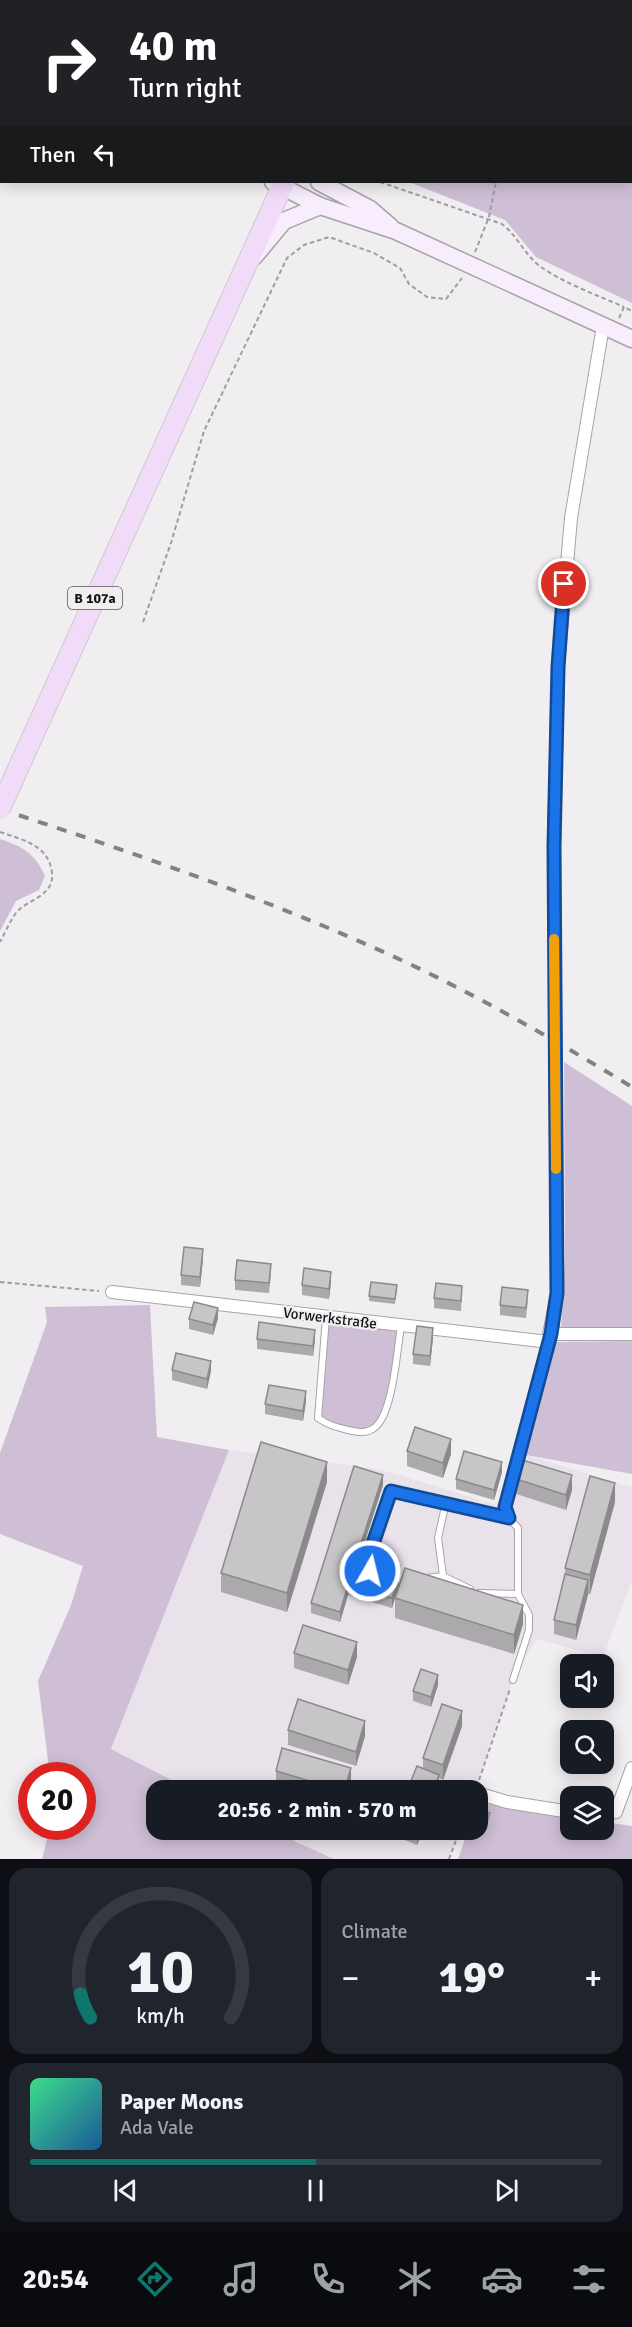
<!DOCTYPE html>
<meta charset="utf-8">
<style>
body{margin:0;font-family:Signika,sans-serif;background:#20242c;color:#f1f3f6;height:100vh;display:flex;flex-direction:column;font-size:22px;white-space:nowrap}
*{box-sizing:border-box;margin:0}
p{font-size:20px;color:#9ea1a6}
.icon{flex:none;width:33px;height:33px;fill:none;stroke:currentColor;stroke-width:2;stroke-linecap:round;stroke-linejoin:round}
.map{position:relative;height:1859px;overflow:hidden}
.drawer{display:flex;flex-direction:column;gap:9px;padding:9px;background:#0d0f14;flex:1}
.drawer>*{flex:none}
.hud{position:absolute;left:0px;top:0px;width:633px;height:183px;box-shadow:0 3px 15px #0003;background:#202124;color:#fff;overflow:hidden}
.buttons{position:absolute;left:560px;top:1654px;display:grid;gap:12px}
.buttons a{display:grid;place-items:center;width:54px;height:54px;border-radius:12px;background:#171b24;box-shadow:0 3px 15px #0003;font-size:30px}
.speed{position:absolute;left:18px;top:1762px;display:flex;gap:12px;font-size:30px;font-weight:700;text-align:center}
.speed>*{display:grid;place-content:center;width:78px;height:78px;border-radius:50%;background:#171b24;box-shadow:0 3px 15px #0003;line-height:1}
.speed .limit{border:9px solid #d22;background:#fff;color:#111}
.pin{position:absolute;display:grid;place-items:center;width:51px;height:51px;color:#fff;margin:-26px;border:3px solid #fff;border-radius:50%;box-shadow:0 2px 6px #0007}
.me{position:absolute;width:66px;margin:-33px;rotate:8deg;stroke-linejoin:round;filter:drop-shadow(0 0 4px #0008)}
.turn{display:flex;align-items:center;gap:21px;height:126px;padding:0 30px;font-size:27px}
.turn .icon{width:78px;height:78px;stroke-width:2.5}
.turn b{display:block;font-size:42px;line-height:51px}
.then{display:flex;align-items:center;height:57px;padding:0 30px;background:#0003;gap:12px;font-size:22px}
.big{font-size:45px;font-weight:700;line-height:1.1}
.drawer .tile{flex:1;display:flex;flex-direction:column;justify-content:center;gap:9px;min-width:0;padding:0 21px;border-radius:18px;background:#20242c}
.drawer .dial{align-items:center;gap:0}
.dial svg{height:156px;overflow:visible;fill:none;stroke:#363941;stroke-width:7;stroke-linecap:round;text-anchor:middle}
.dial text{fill:#f1f3f6;stroke:none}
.song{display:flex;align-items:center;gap:18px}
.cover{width:72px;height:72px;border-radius:9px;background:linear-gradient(135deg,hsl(150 70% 55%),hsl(210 70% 35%))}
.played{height:6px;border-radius:3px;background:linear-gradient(90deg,#0f766e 50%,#363941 50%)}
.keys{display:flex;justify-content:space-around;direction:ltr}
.heat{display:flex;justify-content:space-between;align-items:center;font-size:33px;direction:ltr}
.drawer .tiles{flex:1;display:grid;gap:9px;grid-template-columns:1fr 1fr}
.tile:last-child{grid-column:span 2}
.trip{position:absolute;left:146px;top:1780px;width:342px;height:60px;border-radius:18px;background:#171b24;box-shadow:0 3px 15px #0003;font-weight:700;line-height:60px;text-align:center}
.menu{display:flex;height:96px;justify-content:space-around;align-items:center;background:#090b0e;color:#9ea1a6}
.menu .icon{width:42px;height:42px}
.menu .current{color:#0f766e}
.menu b{font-size:27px;color:#f1f3f6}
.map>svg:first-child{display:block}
.built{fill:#e9e2eb}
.green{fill:#cfbfd6}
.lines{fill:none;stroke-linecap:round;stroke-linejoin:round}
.service-casing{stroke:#a6a4a6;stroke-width:8}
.minor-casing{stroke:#a6a4a6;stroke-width:14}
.secondary-casing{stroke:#a6a4a6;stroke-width:19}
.primary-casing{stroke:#ccc;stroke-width:22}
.path{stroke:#9e9d9f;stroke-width:2;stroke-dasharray:4.5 3;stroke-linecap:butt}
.service{stroke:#fff;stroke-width:6}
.minor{stroke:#fff;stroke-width:12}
.secondary{stroke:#f8edfc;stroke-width:16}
.primary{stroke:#f1dbf9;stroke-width:20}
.rail{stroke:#828183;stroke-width:4;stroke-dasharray:10 10;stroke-linecap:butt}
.primary-bridge-casing{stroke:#ccc;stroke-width:22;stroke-linecap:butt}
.primary-bridge{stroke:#f1dbf9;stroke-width:20}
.wall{fill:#aba9ab}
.shaded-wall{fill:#8b8a8b}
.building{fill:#c7c5c7;stroke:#8b8a8b;stroke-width:1.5}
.route-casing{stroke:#114b97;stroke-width:15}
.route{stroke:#1a73e8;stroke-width:10}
.slow{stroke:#f59e0b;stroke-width:10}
.labels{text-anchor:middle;stroke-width:4.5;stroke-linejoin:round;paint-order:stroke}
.shield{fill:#f0eef1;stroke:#575658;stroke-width:1.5}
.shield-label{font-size:14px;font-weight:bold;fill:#151516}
.street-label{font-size:15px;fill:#151516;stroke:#f0eef1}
</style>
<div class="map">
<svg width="632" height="1859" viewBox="0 0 632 1859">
<rect width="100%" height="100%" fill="#f0eef1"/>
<!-- built -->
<g class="built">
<polygon points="229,1450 379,1469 497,1505 516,1452 632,1487 632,1580 603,1657 536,1639 513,1680 475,1791 193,1791 111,1749"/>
<polygon points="270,1830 460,1830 449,1859 334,1859"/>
</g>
<!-- green -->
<g class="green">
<polygon points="386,0 632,0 632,303 536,257 505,220 409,182 632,182 632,2"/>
<path d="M0 839C22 846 36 854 45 876L39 890 16 901 0 931Z"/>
<polygon points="564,1062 632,1106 632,1329 561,1327 565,1258"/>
<polygon points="150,1305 157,1437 229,1450 111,1749 193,1791 156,1791 156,1830 270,1830 334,1859 42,1859 50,1827 82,1827 82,1776 50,1776 38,1681 71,1605 83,1566 0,1534 0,1453 47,1322 45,1307"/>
<polygon points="327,1317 401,1326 388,1404 382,1421 362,1433 318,1418"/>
<polygon points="632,1341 632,1474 526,1455 556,1342"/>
<polygon points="487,1804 570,1818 570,1830 603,1830 603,1822 632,1826 632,1859 458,1859 468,1830 477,1830 477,1809"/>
</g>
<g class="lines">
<!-- service casing -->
<g class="service-casing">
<g id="service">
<polyline points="8,0 11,2"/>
<polyline points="76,2 76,0"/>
<path d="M326 1317 318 1418C328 1425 336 1427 348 1430 357 1432 366 1434 374 1428 393 1415 397 1350 401 1326"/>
<polyline points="372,1572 367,1561 391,1491 509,1518"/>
<polyline points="443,1576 438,1538 446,1502"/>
<polyline points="426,1578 443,1576 470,1589"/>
<polyline points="479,1593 518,1594"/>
<polyline points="513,1680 529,1630 529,1615 518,1594 518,1528 509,1518 505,1507 546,1350"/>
</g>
</g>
<!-- minor casing -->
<g class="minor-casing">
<g id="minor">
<polyline points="112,1292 549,1342"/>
<polyline points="551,1334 632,1334"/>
<polyline points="546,1350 557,1293 554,846 558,667 571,518 603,326"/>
<polyline points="477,1793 507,1802 570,1812"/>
<polyline points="603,1814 616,1812 632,1768"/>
</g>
</g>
<!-- secondary casing -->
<g class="secondary-casing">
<g id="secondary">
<polyline points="0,42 2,43"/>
<polyline points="273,182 320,206 396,231 632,339"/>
<polyline points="319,182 370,209 391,227"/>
<polyline points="254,257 284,221 320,206"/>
</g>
</g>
<!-- primary casing -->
<g class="primary-casing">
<g id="primary">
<polyline points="365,2 366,0"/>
<polyline points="16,773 284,182"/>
</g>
</g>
<!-- path -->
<g class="path">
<polyline points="536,2 536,0"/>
<path d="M380 182 502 224C515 234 521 247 532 259 549 278 600 296 624 307"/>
<polyline points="475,252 489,217 496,182"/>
<polyline points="619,318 624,307 632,311"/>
<polyline points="143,622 171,543 204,431 287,258 304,245 329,237 374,253 400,268 409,284 427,297 446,299 462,278"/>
<path d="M0 832C23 840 49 845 52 873 53 879 51 885 47 890 38 900 24 903 16 913 10 921 5 933 0 942"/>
<polyline points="0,1282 99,1291"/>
<polyline points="479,1780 510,1689"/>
<polyline points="449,1859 460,1830"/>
</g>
<!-- service -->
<use href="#service" class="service"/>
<!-- minor -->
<use href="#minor" class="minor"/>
<!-- secondary -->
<use href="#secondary" class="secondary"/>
<!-- primary -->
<use href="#primary" class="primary"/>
<!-- rail -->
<path class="rail" d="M0 809C131 852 262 897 388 954 472 992 553 1039 632 1087"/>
<!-- primary-bridge casing -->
<g class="primary-bridge-casing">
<polyline id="primary-bridge" points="0,809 16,773"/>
</g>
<!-- primary-bridge -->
<use href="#primary-bridge" class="primary-bridge"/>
</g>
<!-- wall -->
<g class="wall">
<polygon points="22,0 58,0 57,2 26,2"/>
<polygon points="203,1259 200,1287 181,1285 181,1275"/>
<polygon points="271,1274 269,1293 235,1290 235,1280"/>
<polygon points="331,1282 329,1299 302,1295 302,1285"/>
<polygon points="397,1290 395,1304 369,1301 369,1296"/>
<polygon points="462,1296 461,1311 434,1308 434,1298"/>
<polygon points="528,1300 526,1318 500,1315 500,1305"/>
<polygon points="218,1318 213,1335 189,1329 189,1319"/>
<polygon points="433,1338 430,1366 413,1364 413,1354"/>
<polygon points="257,1339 315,1340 313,1356 257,1349"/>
<polygon points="172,1370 211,1371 207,1389 172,1380"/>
<polygon points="306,1401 303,1421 265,1414 265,1404"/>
<polygon points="407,1451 451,1454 443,1478 407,1466"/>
<polygon points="502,1472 494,1500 456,1489 456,1479"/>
<polygon points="513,1478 572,1490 566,1510 513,1493"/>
<polygon points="327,1482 287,1612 221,1592 221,1573"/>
<polygon points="383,1485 358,1563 399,1585 392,1608 348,1595 340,1622 311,1613 311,1603"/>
<polygon points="615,1502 590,1594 588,1594 576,1640 554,1634 554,1620 565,1574 565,1568"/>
<polygon points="395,1598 523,1624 514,1654 395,1618"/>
<polygon points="294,1653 357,1657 348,1685 294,1668"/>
<polygon points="438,1685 431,1707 413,1701 413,1691"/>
<polygon points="462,1726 443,1780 439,1778 438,1791 407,1791 423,1768 423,1758"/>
<polygon points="288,1730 365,1736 356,1766 288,1745"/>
<polygon points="276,1771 351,1783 349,1791 293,1791 276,1786"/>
<polygon points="480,1817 490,1818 487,1825 480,1822"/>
<polygon points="395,1830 423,1830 417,1845 395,1836"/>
</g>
<!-- shaded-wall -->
<g class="shaded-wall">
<polygon points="203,1249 203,1259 200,1287 200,1277"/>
<polygon points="331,1272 331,1282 329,1299 329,1289"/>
<polygon points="218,1308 218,1318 213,1335 213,1325"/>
<polygon points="433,1328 433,1338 430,1366 430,1356"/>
<polygon points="315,1330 315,1340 313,1356 313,1346"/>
<polygon points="211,1361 211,1371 207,1389 207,1379"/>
<polygon points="306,1391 306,1401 303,1421 303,1411"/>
<polygon points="451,1439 451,1454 443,1478 443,1463"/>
<polygon points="327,1462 327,1482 287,1612 287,1593"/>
<polygon points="502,1462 502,1472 494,1500 494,1490"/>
<polygon points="383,1475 383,1485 355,1572 355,1562"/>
<polygon points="572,1475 572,1490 566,1510 566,1495"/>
<polygon points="615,1483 615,1502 590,1594 590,1575"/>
<polygon points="399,1575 399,1585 392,1608 392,1598"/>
<polygon points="588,1580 588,1595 576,1640 576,1625"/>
<polygon points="348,1585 348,1595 340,1622 340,1612"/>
<polygon points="523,1605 523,1624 514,1654 514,1635"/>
<polygon points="357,1642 357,1657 348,1685 348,1670"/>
<polygon points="438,1675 438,1685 431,1707 431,1697"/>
<polygon points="462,1711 462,1726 443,1780 443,1765"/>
<polygon points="365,1721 365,1736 356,1766 356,1752"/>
<polygon points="351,1768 351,1783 349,1791 344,1791"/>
<polygon points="439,1775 438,1791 433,1791"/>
<polygon points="417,1830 423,1830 417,1845"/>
</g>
<!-- building -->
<g class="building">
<polygon points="184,1247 203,1249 200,1277 181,1275"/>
<polygon points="237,1260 271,1264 269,1283 235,1280"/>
<polygon points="304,1268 331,1272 329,1289 302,1285"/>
<polygon points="371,1282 397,1285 395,1299 369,1296"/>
<polygon points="436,1283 462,1286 461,1301 434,1298"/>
<polygon points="502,1287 528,1290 526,1308 500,1305"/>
<polygon points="194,1302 218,1308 213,1325 189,1319"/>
<polygon points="259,1322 315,1330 313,1346 257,1339"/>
<polygon points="417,1326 433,1328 430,1356 413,1354"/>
<polygon points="176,1353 211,1361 207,1379 172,1370"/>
<polygon points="269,1385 306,1391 303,1411 265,1404"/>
<polygon points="415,1427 451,1439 443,1463 407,1451"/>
<polygon points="261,1442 327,1462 287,1593 221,1573"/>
<polygon points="464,1451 502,1462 494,1490 456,1479"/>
<polygon points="519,1459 572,1475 566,1495 513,1478"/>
<polygon points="354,1466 383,1475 355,1562 399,1575 392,1598 348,1585 340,1612 311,1603"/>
<polygon points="590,1476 615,1483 590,1575 565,1568"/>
<polygon points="405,1568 523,1605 514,1635 395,1598"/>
<polygon points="565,1574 588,1580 576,1625 554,1620"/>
<polygon points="303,1625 357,1642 348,1670 294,1653"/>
<polygon points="421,1669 438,1675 431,1697 413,1691"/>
<polygon points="298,1699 365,1721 356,1752 288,1730"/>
<polygon points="442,1704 462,1711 443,1765 423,1758"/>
<polygon points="282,1748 351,1768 344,1791 276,1771"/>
<polygon points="417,1766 439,1775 433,1791 407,1791"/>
<polygon points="482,1810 490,1813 487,1820 480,1817"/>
</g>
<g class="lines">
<!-- route casing -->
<g class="route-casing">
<polyline id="route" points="370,1571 367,1561 391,1491 509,1518 505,1507 551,1334 557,1293 554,846 558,667 564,584"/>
</g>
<!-- route -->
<use href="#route" class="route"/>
<!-- slow -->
<polyline class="slow" points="554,939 556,1169"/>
</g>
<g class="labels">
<!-- shield labels -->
<rect class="shield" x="68" y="587" width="54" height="22" rx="4.5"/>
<g class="shield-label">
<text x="95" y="603">B 107a</text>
</g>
<!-- street labels -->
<g class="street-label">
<text transform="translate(330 1318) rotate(7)" y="5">Vorwerkstraße</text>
</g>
</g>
</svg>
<div class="buttons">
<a><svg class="icon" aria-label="sound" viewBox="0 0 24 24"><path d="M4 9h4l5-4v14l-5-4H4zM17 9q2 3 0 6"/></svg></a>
<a><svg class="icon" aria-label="search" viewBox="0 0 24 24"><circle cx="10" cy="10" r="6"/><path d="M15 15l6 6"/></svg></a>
<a><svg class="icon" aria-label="layers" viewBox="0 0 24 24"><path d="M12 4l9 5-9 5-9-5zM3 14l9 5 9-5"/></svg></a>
</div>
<div class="speed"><div class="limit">20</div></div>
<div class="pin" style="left:564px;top:584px;background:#d93025"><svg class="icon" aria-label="arrive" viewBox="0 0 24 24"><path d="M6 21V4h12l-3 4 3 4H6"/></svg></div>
<svg class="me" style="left:370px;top:1571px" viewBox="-20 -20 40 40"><circle r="17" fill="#1a73e8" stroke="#fff" stroke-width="3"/><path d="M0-11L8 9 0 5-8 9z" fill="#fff"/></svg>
<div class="trip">20:56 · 2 min · 570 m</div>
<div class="hud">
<div class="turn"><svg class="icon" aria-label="right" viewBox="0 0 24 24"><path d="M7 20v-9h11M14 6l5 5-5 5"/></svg><div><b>40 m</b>Turn right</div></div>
<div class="then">Then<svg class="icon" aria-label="left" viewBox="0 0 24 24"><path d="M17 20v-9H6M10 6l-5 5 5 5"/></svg></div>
</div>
</div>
<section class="drawer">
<div class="tiles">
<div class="tile dial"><svg viewBox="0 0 100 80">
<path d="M14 69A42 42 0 1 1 86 69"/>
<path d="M14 69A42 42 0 0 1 9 57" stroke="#0f766e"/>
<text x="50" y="56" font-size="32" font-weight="700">10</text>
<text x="50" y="72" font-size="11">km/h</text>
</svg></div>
<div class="tile"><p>Climate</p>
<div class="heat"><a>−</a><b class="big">19°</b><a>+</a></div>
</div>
<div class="tile">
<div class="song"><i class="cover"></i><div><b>Paper Moons</b><p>Ada Vale</p></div></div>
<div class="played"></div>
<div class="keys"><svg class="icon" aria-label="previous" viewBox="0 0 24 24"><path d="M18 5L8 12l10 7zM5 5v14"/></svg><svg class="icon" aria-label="pause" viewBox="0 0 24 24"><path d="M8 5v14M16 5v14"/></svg><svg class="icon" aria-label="next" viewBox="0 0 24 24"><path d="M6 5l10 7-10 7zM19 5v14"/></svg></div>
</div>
</div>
</section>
<nav class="menu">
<b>20:54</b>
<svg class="icon current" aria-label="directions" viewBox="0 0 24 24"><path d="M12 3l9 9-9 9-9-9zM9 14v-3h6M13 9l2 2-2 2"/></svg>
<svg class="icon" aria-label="music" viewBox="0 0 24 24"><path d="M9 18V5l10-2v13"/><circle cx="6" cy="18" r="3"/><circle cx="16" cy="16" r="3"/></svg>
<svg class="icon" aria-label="phone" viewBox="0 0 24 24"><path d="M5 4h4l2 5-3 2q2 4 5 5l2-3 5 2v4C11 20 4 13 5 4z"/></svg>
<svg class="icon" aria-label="climate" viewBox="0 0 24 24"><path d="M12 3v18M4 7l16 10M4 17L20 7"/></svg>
<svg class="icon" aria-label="car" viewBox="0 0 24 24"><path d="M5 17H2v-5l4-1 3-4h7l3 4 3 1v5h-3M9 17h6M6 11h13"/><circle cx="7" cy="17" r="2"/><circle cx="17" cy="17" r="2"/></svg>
<svg class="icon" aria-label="filters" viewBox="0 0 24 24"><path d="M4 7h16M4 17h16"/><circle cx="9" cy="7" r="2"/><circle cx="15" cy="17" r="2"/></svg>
</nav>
